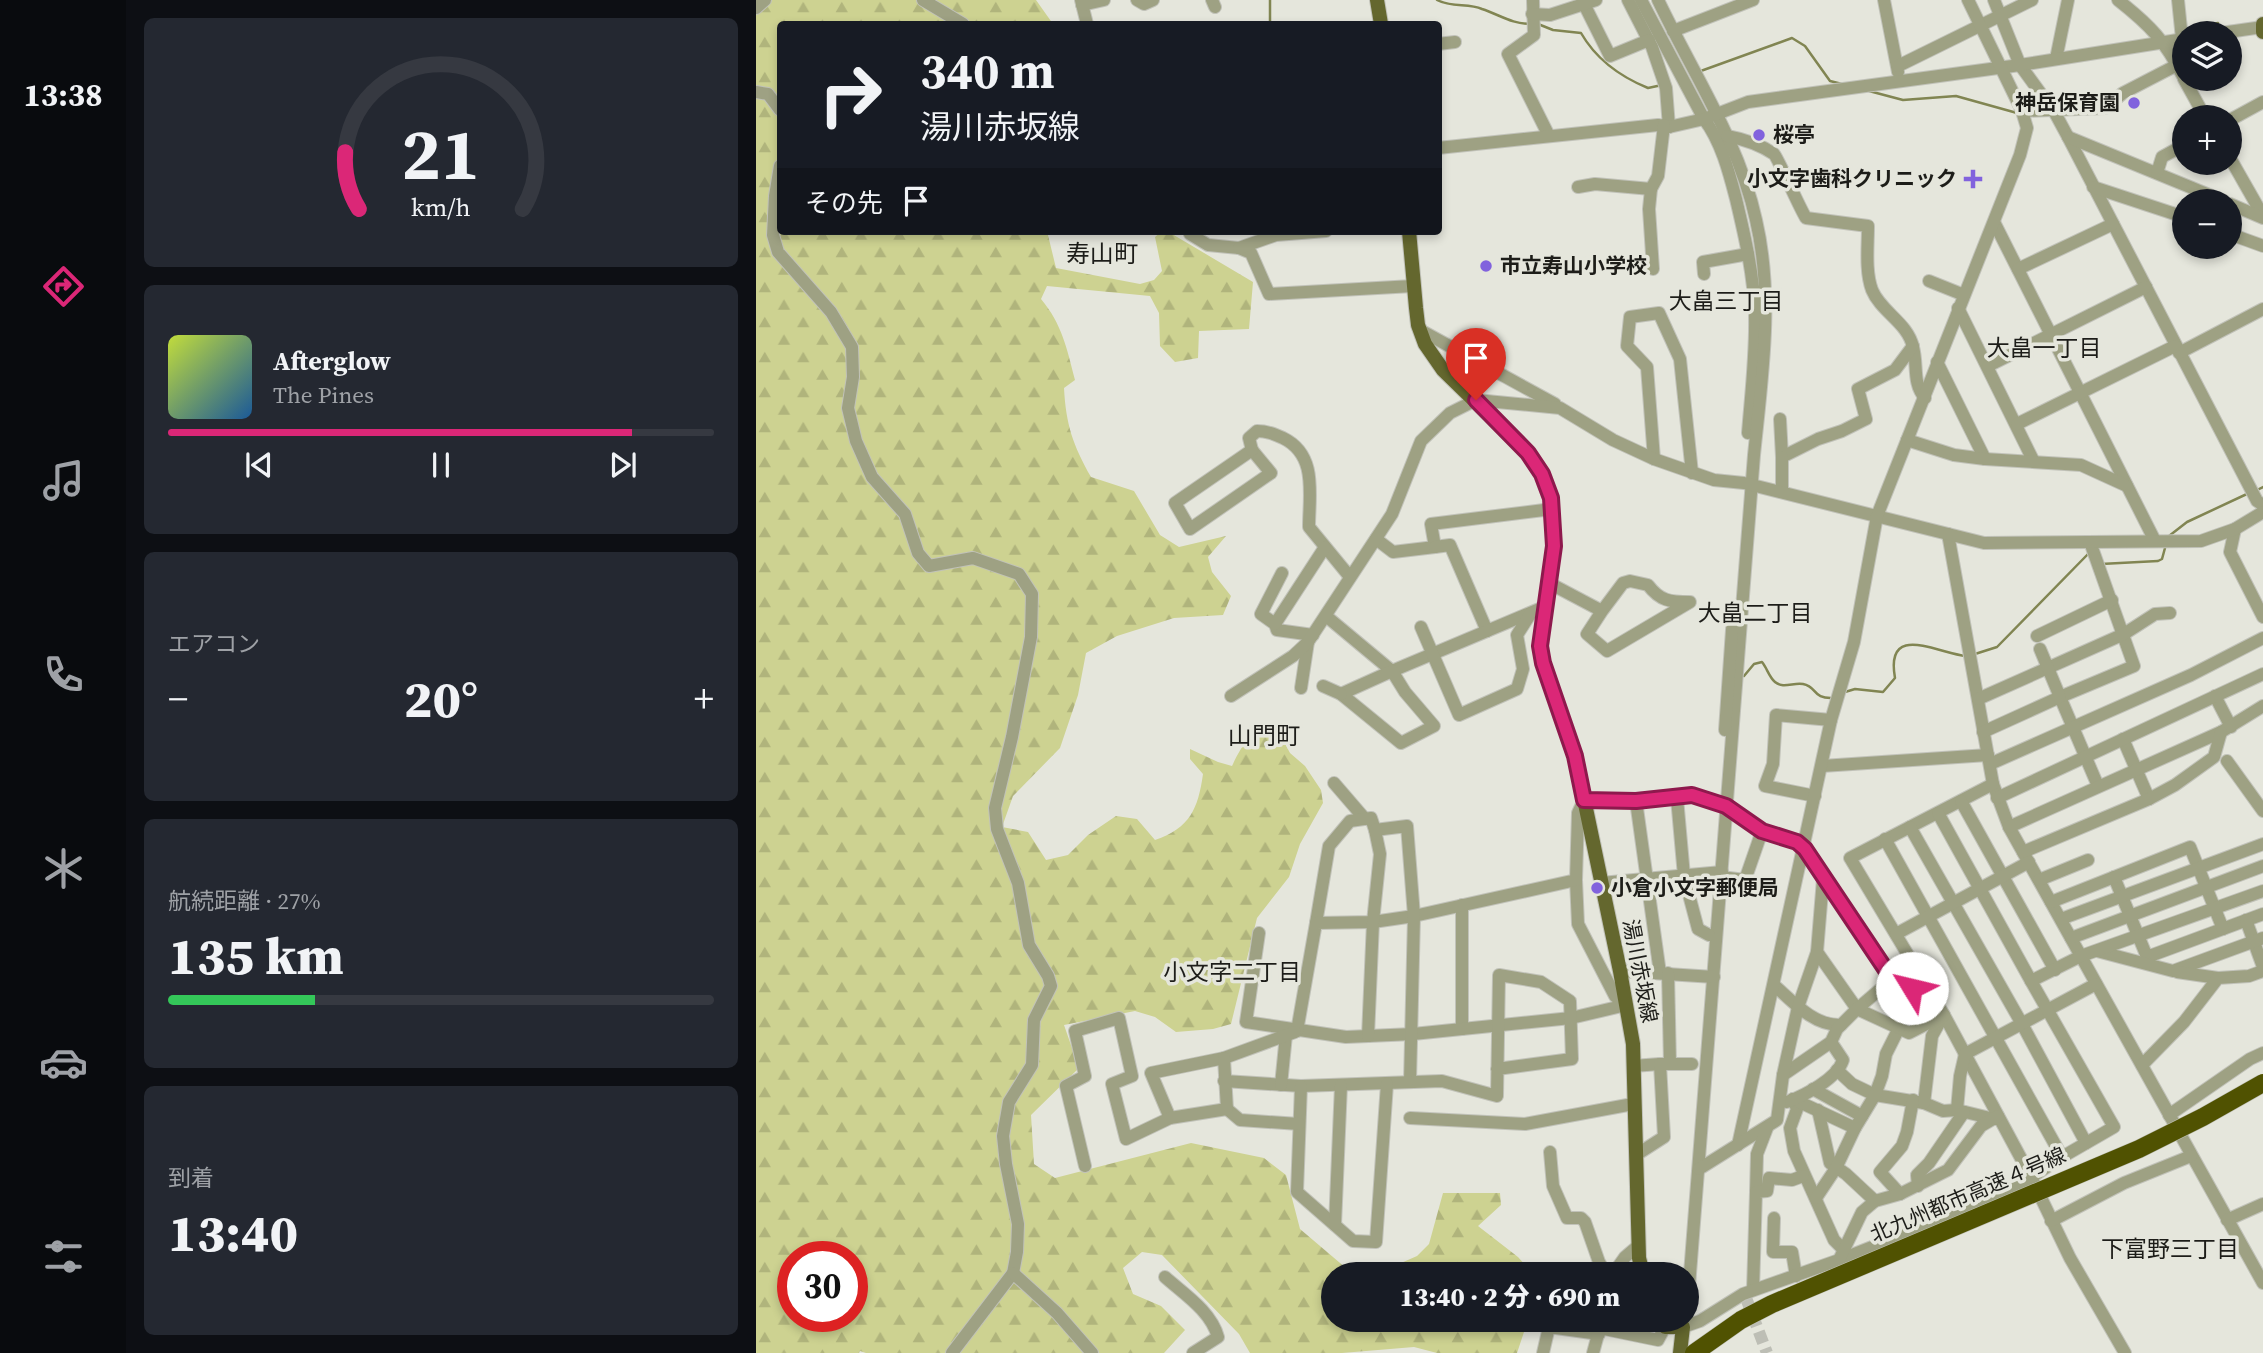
<!DOCTYPE html>
<html lang="ja">
<meta charset="utf-8">
<style>
body{margin:0;font-family:"Source Serif 4","Noto Sans JP",serif;background:#242831;color:#f1f3f6;height:100vh;display:flex;flex-direction:column;font-size:26px;white-space:nowrap}
*{box-sizing:border-box;margin:0}
p{font-size:23px;color:#9ea1a6}
.icon{flex:none;width:38px;height:38px;fill:none;stroke:currentColor;stroke-width:2;stroke-linecap:round;stroke-linejoin:round}
.map{position:relative;flex:1;overflow:hidden}
.side{display:flex;flex-direction:column;gap:18px;padding:18px;background:#0d0f14;width:630px}
.side>*{flex:none}
.hud{position:absolute;left:21px;top:21px;width:665px;height:214px;border-radius:7px;box-shadow:0 4px 10px #0003;background:#171b24;color:#f1f3f6;overflow:hidden}
.fabs{position:absolute;left:1416px;top:21px;display:grid;gap:14px}
.fabs a{display:grid;place-items:center;width:70px;height:70px;border-radius:50%;background:#171b24;box-shadow:0 4px 10px #0003;font-size:35px}
.speed{position:absolute;left:21px;top:1241px;display:flex;gap:14px;font-size:35px;font-weight:700;text-align:center}
.speed>*{display:grid;place-content:center;width:91px;height:91px;border-radius:50%;background:#171b24;box-shadow:0 4px 10px #0003;line-height:1}
.speed .limit{border:10px solid #d22;background:#fff;color:#111}
.pin{position:absolute;display:grid;place-items:center;width:60px;height:60px;color:#fff;margin:-72px -30px;border-radius:50% 50% 50% 0;rotate:-45deg;box-shadow:0 0 7px #0007}
.pin .icon{rotate:45deg}
.me{position:absolute;width:77px;margin:-38px;rotate:306deg;stroke-linejoin:round;filter:drop-shadow(0 0 5px #0008)}
.turn{display:flex;align-items:center;gap:24px;height:147px;padding:0 28px;font-size:32px}
.turn .icon{width:91px;height:91px;stroke-width:2.5}
.turn b{display:block;font-size:49px;line-height:60px}
.then{display:flex;align-items:center;height:66px;padding:0 28px;background:#0003;gap:14px;font-size:26px}
.big{font-size:52px;font-weight:800;line-height:1.1}
.side .card{flex:1;display:flex;flex-direction:column;justify-content:center;gap:10px;min-width:0;padding:0 24px;border-radius:10px;background:#242831}
.side .dial{align-items:center;gap:0}
.dial svg{height:182px;overflow:visible;fill:none;stroke:#363941;stroke-width:7;stroke-linecap:round;text-anchor:middle}
.dial text{fill:#f1f3f6;stroke:none}
.song{display:flex;align-items:center;gap:21px}
.cover{width:84px;height:84px;border-radius:10px;background:linear-gradient(135deg,hsl(70 70% 55%),hsl(210 70% 35%))}
.played{height:7px;border-radius:4px;background:linear-gradient(90deg,#db2777 85%,#363941 85%)}
.keys{display:flex;justify-content:space-around;direction:ltr}
.heat{display:flex;justify-content:space-between;align-items:center;font-size:38px;direction:ltr}
.charge{height:10px;border-radius:5px;background:linear-gradient(90deg,#34c759 27%,#363941 0)}
.trip{position:absolute;left:565px;top:1262px;width:378px;height:70px;border-radius:35px;background:#171b24;box-shadow:0 4px 10px #0003;font-weight:800;line-height:70px;text-align:center}
main{display:flex;flex:1;min-height:0}
.tab-bar{display:flex;flex-direction:column;width:126px;justify-content:space-around;align-items:center;background:#090b0e;color:#9ea1a6}
.tab-bar .icon{width:49px;height:49px}
.tab-bar .active{color:#db2777}
.tab-bar b{font-size:32px;color:#f1f3f6}
.map>svg:first-child{display:block}
.forest{fill:url(#forest-firs);fill-rule:evenodd}
.lines{fill:none;stroke-linecap:round;stroke-linejoin:round}
.stream{stroke:#818552;stroke-width:2.5}
.minor-tunnel{stroke:#bdbeb5;stroke-width:12;stroke-dasharray:12 6;stroke-linecap:butt}
.minor-casing{stroke:#c1c2b9;stroke-width:14}
.major-casing{stroke:#c1c2b9;stroke-width:16}
.minor{stroke:#9ea183;stroke-width:12}
.major{stroke:#64672e;stroke-width:14}
.highway-bridge-casing{stroke:#c1c2b9;stroke-width:19;stroke-linecap:butt}
.highway-bridge{stroke:#505201;stroke-width:18}
.route-casing{stroke:#8e194d;stroke-width:18}
.route{stroke:#db2777;stroke-width:12}
.poi-dot{fill:#8162dd;stroke:#e5e6dc;stroke-width:2.5}
.labels{text-anchor:middle;stroke-width:7;stroke-linejoin:round;paint-order:stroke}
.poi-label{font-size:21px;font-weight:bold;fill:#1d1d19;stroke:#e5e6dc;text-anchor:start}
.street-label{font-size:21px;fill:#1d1d19;stroke:#e5e6dc}
.neighbourhood-label{font-size:23px;fill:#1d1d19;stroke:#e5e6dc}
.quarter-label{font-size:24px;fill:#1d1d19;stroke:#e5e6dc}
</style>
<main>
<nav class="tab-bar">
<b>13:38</b>
<svg class="icon active" aria-label="directions" viewBox="0 0 24 24"><path d="M12 3l9 9-9 9-9-9zM9 14v-3h6M13 9l2 2-2 2"/></svg>
<svg class="icon" aria-label="music" viewBox="0 0 24 24"><path d="M9 18V5l10-2v13"/><circle cx="6" cy="18" r="3"/><circle cx="16" cy="16" r="3"/></svg>
<svg class="icon" aria-label="phone" viewBox="0 0 24 24"><path d="M5 4h4l2 5-3 2q2 4 5 5l2-3 5 2v4C11 20 4 13 5 4z"/></svg>
<svg class="icon" aria-label="climate" viewBox="0 0 24 24"><path d="M12 3v18M4 7l16 10M4 17L20 7"/></svg>
<svg class="icon" aria-label="car" viewBox="0 0 24 24"><path d="M5 17H2v-5l4-1 3-4h7l3 4 3 1v5h-3M9 17h6M6 11h13"/><circle cx="7" cy="17" r="2"/><circle cx="17" cy="17" r="2"/></svg>
<svg class="icon" aria-label="filters" viewBox="0 0 24 24"><path d="M4 7h16M4 17h16"/><circle cx="9" cy="7" r="2"/><circle cx="15" cy="17" r="2"/></svg>
</nav>
<section class="side">
<div class="card dial"><svg viewBox="0 0 100 80">
<path d="M14 69A42 42 0 1 1 86 69"/>
<path d="M14 69A42 42 0 0 1 8 44" stroke="#db2777"/>
<text x="50" y="56" font-size="32" font-weight="700">21</text>
<text x="50" y="72" font-size="11">km/h</text>
</svg></div>
<div class="card">
<div class="song"><i class="cover"></i><div><b>Afterglow</b><p>The Pines</p></div></div>
<div class="played"></div>
<div class="keys"><svg class="icon" aria-label="previous" viewBox="0 0 24 24"><path d="M18 5L8 12l10 7zM5 5v14"/></svg><svg class="icon" aria-label="pause" viewBox="0 0 24 24"><path d="M8 5v14M16 5v14"/></svg><svg class="icon" aria-label="next" viewBox="0 0 24 24"><path d="M6 5l10 7-10 7zM19 5v14"/></svg></div>
</div>
<div class="card"><p>エアコン</p>
<div class="heat"><a>−</a><b class="big">20°</b><a>+</a></div>
</div>
<div class="card"><p>航続距離 · 27%</p><b class="big">135 km</b><div class="charge"></div></div>
<div class="card"><p>到着</p><b class="big">13:40</b></div>
</section>
<div class="map">
<svg width="1507" height="1353" viewBox="0 0 1507 1353">
<defs>
<pattern id="forest-firs" width="22" height="20" patternUnits="userSpaceOnUse" patternTransform="scale(1.75)"><rect width="22" height="20" fill="#cdd291"/><path d="M5 1l3.5 6h-7zM16 11l3.5 6h-7z" fill="#b0b47c"/></pattern>
</defs>
<rect width="100%" height="100%" fill="#e5e6dc"/>
<!-- forest -->
<g class="forest">
<path d="M0 0H280L297 24H24V231H291L300 268 384 284 398 280 406 271 399 237 406 231H411L497 282 493 329 443 331 442 358 419 362 404 346 403 313 394 296 291 286 285 299C306 324 311 349 319 380L308 388C310 425 317 445 335 477L378 491 404 535 423 547 470 536 452 557 456 572 475 596 467 615 418 618 361 636 330 653 322 695 304 748 257 796 246 827 272 832 290 860 312 855 332 835 360 816 381 819 399 840C434 828 442 809 447 774L434 759V749L462 762 476 766C488 741 494 734 520 727L534 753 549 766 565 790 567 803 544 844 533 877 501 918 475 1024 457 1029 420 1032 399 1017 379 1011 308 1025 323 1068 275 1115 278 1164 299 1178 435 1143 508 1158 530 1175 544 1229 597 1274H578V1320H772L761 1353H681L658 1347 586 1353H494L483 1334 406 1255 386 1252 367 1268 377 1294 405 1306 429 1330 408 1353H110L104 1351 103 1353H0ZM37 1256H96V1316H37Z"/>
<polygon points="687,1193 744,1193 745,1205 722,1226 762,1257 777,1274 620,1274 661,1256 673,1244"/>
</g>
<g class="lines">
<!-- stream -->
<g class="stream">
<path d="M681 0C696 8 712 3 726 9 744 15 756 24 775 24"/>
<polyline points="514,24 514,0"/>
<path d="M782 24 797 30 825 33C840 59 865 77 892 88L906 85"/>
<polyline points="1434,28 1462,23"/>
<polyline points="942,72 1036,38 1049,46 1074,81 1086,84"/>
<polyline points="1113,91 1147,100 1200,96 1261,113"/>
<polyline points="1499,491 1507,487"/>
<polyline points="1413,536 1431,522 1493,493"/>
<polyline points="1345,564 1402,561 1406,559 1409,548"/>
<polyline points="1219,654 1241,647 1333,553"/>
<path d="M988 676 998 664 1006 662C1011 668 1013 677 1019 682 1027 689 1038 682 1047 684 1062 687 1056 699 1077 698"/>
<path d="M1089 692 1099 689 1127 692 1139 678C1129 622 1181 653 1210 656"/>
</g>
<!-- minor-tunnel -->
<polyline class="minor-tunnel" points="990,1298 1011,1353"/>
<!-- minor casing -->
<g class="minor-casing">
<g id="minor">
<polyline points="167,0 207,24"/>
<polyline points="325,0 331,24"/>
<polyline points="381,0 388,4 397,0"/>
<polyline points="456,0 459,7"/>
<polyline points="777,0 778,35 752,54 793,136"/>
<polyline points="872,0 896,47 910,88 913,127"/>
<path d="M885 0 948 119C965 141 973 172 980 199 989 237 998 276 999 315 1000 354 995 395 992 433"/>
<path d="M902 0C936 72 983 141 1000 220 1018 297 1006 377 998 455L931 1312"/>
<polyline points="1128,0 1142,72"/>
<polyline points="1238,0 1264,65 1299,113 1312,137 1501,501 1507,505"/>
<path d="M1362 0C1395 26 1409 41 1428 78"/>
<polyline points="1422,0 1426,39"/>
<polyline points="828,4 854,56 893,40"/>
<polyline points="326,5 348,0"/>
<polyline points="0,8 9,0"/>
<polyline points="776,14 794,15 840,0"/>
<polyline points="917,31 997,0"/>
<polyline points="1465,33 1507,27"/>
<polyline points="682,44 699,42"/>
<polyline points="1300,59 1312,0"/>
<polyline points="1142,66 1276,0"/>
<polyline points="1428,79 1449,117"/>
<polyline points="0,92 12,94 24,110"/>
<polyline points="1266,111 1349,108 1367,93 1421,65"/>
<polyline points="1474,120 1507,102"/>
<path d="M971 136C987 139 1005 145 1018 154 1022 158 1043 207 1050 218L1112 226C1112 246 1109 271 1116 290 1125 312 1152 323 1157 347 1162 365 1156 383 1169 398"/>
<polyline points="1312,137 1468,201"/>
<polyline points="682,148 902,125 913,127 948,119 992,102 1264,65 1428,39"/>
<polyline points="1474,158 1507,216"/>
<polyline points="24,166 19,196 17,235 22,252 75,312 96,347 97,377 92,408 100,441 116,477 149,514 162,553 173,566 217,558 263,574 276,594 275,637 256,737 239,808 241,829 262,883 273,945 292,976 295,986 278,1020 276,1065 253,1102 247,1136 250,1164 262,1224 261,1252 257,1273 196,1353"/>
<polyline points="1401,173 1406,157 1428,145"/>
<polyline points="822,187 839,184 895,189"/>
<polyline points="1337,187 1428,217"/>
<polyline points="1474,204 1507,218"/>
<polyline points="1238,222 1399,541"/>
<polyline points="433,231 434,234 452,245 483,248 495,253 513,294 657,286"/>
<polyline points="1474,234 1507,246"/>
<polyline points="483,248 520,235 570,231"/>
<polyline points="897,269 893,209 895,189 902,176 908,125"/>
<polyline points="1262,269 1357,224"/>
<polyline points="948,274 947,262 992,254"/>
<polyline points="1173,281 1208,295"/>
<polyline points="1202,308 1278,462"/>
<polyline points="664,330 799,404"/>
<polyline points="1423,353 1507,309"/>
<polyline points="1181,362 1229,459"/>
<polyline points="1232,366 1390,287"/>
<polyline points="1024,419 1026,457 1062,439 1086,431 1110,419 1102,389 1139,370 1157,346"/>
<polyline points="1261,424 1419,346"/>
<polyline points="1151,440 1198,455 1229,459 1325,465 1371,486"/>
<polygon points="496,450 515,473 434,529 419,503"/>
<path d="M496 450 493 438 501 431C511 431 518 434 527 438 562 455 553 495 553 527L594 577"/>
<polyline points="898,459 891,367 871,346 874,317 903,313 924,359 936,473"/>
<polyline points="1026,492 1026,457"/>
<polyline points="1479,529 1474,552 1507,617"/>
<polyline points="1192,534 1237,784 1253,827 1507,1283"/>
<polyline points="620,539 637,552 679,547 675,524 796,509"/>
<polyline points="1334,542 1378,666 1304,697 1342,786"/>
<polyline points="679,547 694,545 731,631"/>
<polyline points="526,573 505,614 519,624 521,630 557,635"/>
<path d="M793 583 846 611 831 634 851 651 934 602C914 602 904 601 892 585L874 581 867 583 846 611"/>
<polyline points="570,616 636,671 788,607"/>
<polyline points="519,624 569,547"/>
<polyline points="665,627 703,715 761,689 767,669 761,635 775,613"/>
<polyline points="1281,636 1356,600"/>
<polygon points="636,671 649,692 678,726 645,743 585,694"/>
<polyline points="567,686 585,694"/>
<polyline points="545,688 552,642"/>
<polyline points="475,696 537,656 552,642 636,514 665,441 694,413 720,400 804,408 857,440 898,459 958,480 988,483 1228,543 1445,541 1479,529 1507,512"/>
<polyline points="1459,696 1475,727"/>
<polyline points="1222,699 1368,634 1399,614 1414,613"/>
<polyline points="969,730 977,616"/>
<polyline points="1227,732 1304,697 1284,649"/>
<polyline points="1367,739 1393,799"/>
<polyline points="1471,761 1507,811"/>
<polyline points="1234,764 1435,675 1507,638"/>
<polyline points="1066,766 1232,755"/>
<polyline points="578,783 609,819"/>
<polyline points="1237,784 1094,858 1188,1015 1275,1177 1314,1258 1369,1353"/>
<polyline points="1059,796 1009,786 1017,764 1020,715 1075,720"/>
<polyline points="921,798 928,876 942,929 953,935"/>
<polyline points="1241,798 1507,674"/>
<polyline points="880,801 904,973"/>
<polyline points="1205,801 1299,970"/>
<polyline points="1182,813 1275,981"/>
<polyline points="1154,827 1266,1024 1330,1143"/>
<polyline points="1253,827 1465,732 1507,706"/>
<polyline points="1129,839 1306,1157"/>
<polyline points="1267,852 1393,799 1419,785 1458,757 1465,732"/>
<polyline points="965,877 989,880 1006,831"/>
<polyline points="1358,877 1391,957 1507,914"/>
<polyline points="820,880 822,924 859,996 870,1005"/>
<polyline points="1283,880 1332,860"/>
<polyline points="845,883 966,872"/>
<polyline points="1295,902 1434,847 1467,929"/>
<polyline points="706,905 706,1029"/>
<polyline points="1305,919 1507,844"/>
<polyline points="1490,920 1507,967"/>
<polyline points="560,923 573,846 594,821 615,818 619,830"/>
<polyline points="503,933 490,1022 590,1037 657,1034 815,1018 870,1005"/>
<polyline points="1140,934 1273,862"/>
<polyline points="1315,938 1507,866"/>
<polyline points="1341,951 1417,971 1507,938"/>
<polyline points="1061,952 1101,1009 1153,1033 1188,1015"/>
<polyline points="864,971 958,977"/>
<polyline points="1421,972 1462,978"/>
<polyline points="912,973 914,1064"/>
<path d="M1018 985C1037 1002 1058 1026 1085 1025"/>
<polyline points="541,1031 560,923 617,922 658,916 820,880 822,813 828,800 880,801 936,795 970,806 1006,831 1041,842 1049,849 1136,979 1156,988 1173,990"/>
<polyline points="612,1036 617,922 624,854 619,830 651,826 658,916 654,1082"/>
<polyline points="1386,1065 1428,1022 1462,978 1493,976 1507,971"/>
<polyline points="877,1066 904,1064"/>
<polyline points="1081,1070 1096,1084 1119,1095 1168,1103 1187,1111 1201,1110 1238,1119"/>
<polyline points="1027,1075 1075,1042 1081,1029 1101,1009 1136,979"/>
<polyline points="468,1081 545,1086 686,1081 741,1096 743,975 785,982 814,1001 816,1059 741,1069"/>
<polyline points="525,1085 530,1035"/>
<polyline points="545,1086 541,1192 597,1241 620,1242 631,1084"/>
<polyline points="1057,1089 1106,1116"/>
<polyline points="1037,1099 1041,1109 1034,1128 1038,1151 1078,1240 1088,1250"/>
<polyline points="1037,1099 1099,1128"/>
<path d="M1031 1102C1049 1095 1081 1079 1087 1060L1075 1042"/>
<polyline points="1168,1103 1176,1036 1187,1016"/>
<polyline points="471,1109 484,1120 543,1124"/>
<polyline points="1062,1110 1074,1163 1090,1174 1119,1201"/>
<polyline points="1201,1110 1204,1076 1209,1054 1340,984"/>
<polyline points="1413,1115 1494,1059 1507,1053"/>
<polyline points="414,1118 395,1073 468,1058 539,1032"/>
<polyline points="654,1118 769,1124 877,1104"/>
<polyline points="982,1145 1075,720 1098,642 1121,516 1264,155 1271,128 1266,111 1212,0"/>
<polyline points="794,1152 797,1186 811,1218 825,1218 829,1222 843,1262 850,1274"/>
<polyline points="880,1155 908,1137 904,1064 936,1064"/>
<polyline points="329,1166 310,1086 329,1076 319,1031 363,1018 376,1076 356,1084 370,1139 414,1118 471,1109 468,1058"/>
<polyline points="943,1169 1021,1120 1027,1075 1042,1007 1061,952 1067,879"/>
<polyline points="1162,1186 1161,1175 1173,1163 1208,1112"/>
<polyline points="1000,1192 1001,1154 1011,1128"/>
<polyline points="1144,1194 1124,1172 1146,1146 1151,1132 1157,1100"/>
<polyline points="1060,1198 1080,1168 1099,1128 1119,1095 1126,1076 1130,1054 1143,1028"/>
<polyline points="1018,1218 1017,1252 1036,1252 1040,1276"/>
<polyline points="1471,1220 1507,1204"/>
<polyline points="1295,1221 1368,1183 1435,1156"/>
<polyline points="579,1225 585,1085"/>
<polyline points="1083,1260 1250,1194 1306,1157 1358,1127 1275,981 1325,956 1507,891"/>
<polyline points="257,1273 301,1313 336,1353"/>
<polyline points="857,1274 869,1257 883,1245"/>
<path d="M409 1277C428 1294 455 1311 462 1337L437 1353"/>
<polyline points="997,1290 1000,1192 1011,1191 1013,1178 1036,1180 1047,1176"/>
<polyline points="927,1327 944,1321 987,1294 1083,1260 1106,1212 1119,1201 1144,1194 1192,1170 1225,1126 1242,1116"/>
<polyline points="844,1328 902,1340 909,1327"/>
<polyline points="787,1353 793,1327 843,1334"/>
<polyline points="837,1353 844,1327"/>
</g>
</g>
<!-- major casing -->
<g class="major-casing">
<g id="major">
<polyline points="621,0 625,24"/>
<polyline points="1507,24 1507,32"/>
<polyline points="653,231 660,308 662,325 669,344 687,370 772,453 786,474 795,498 798,546 784,646 787,663 819,756 864,971 877,1044 883,1258 887,1274"/>
<polyline points="903,1320 909,1327 927,1327 924,1353"/>
</g>
</g>
<!-- minor -->
<use href="#minor" class="minor"/>
<!-- major -->
<use href="#major" class="major"/>
<!-- highway-bridge casing -->
<g class="highway-bridge-casing">
<polyline id="highway-bridge" points="938,1353 985,1320 1016,1304 1383,1149 1447,1117 1507,1083"/>
</g>
<!-- highway-bridge -->
<use href="#highway-bridge" class="highway-bridge"/>
</g>
<g class="lines">
<!-- route casing -->
<g class="route-casing">
<polyline id="route" points="720,400 772,453 786,474 795,498 798,546 784,646 787,663 819,756 828,800 880,801 936,795 970,806 1006,831 1041,842 1049,849 1136,979 1156,988"/>
</g>
<!-- route -->
<use href="#route" class="route"/>
</g>
<!-- markers -->
<g class="poi-dot">
<circle cx="1378" cy="103" r="7"/>
<circle cx="1003" cy="135" r="7"/>
<path d="M1213.5 168.5h7v7h7v7h-7v7h-7v-7h-7v-7h7z"/>
<circle cx="730" cy="266" r="7"/>
<circle cx="841" cy="888" r="7"/>
</g>
<g class="labels">
<!-- poi labels -->
<g class="poi-label">
<text x="1364" y="110" text-anchor="end">神岳保育園</text>
<text x="1017" y="142">桜亭</text>
<text x="1201" y="186" text-anchor="end">小文字歯科クリニック</text>
<text x="744" y="273">市立寿山小学校</text>
<text x="855" y="895">小倉小文字郵便局</text>
</g>
<!-- street labels -->
<g class="street-label">
<text transform="translate(884 971) rotate(79)" y="7">湯川赤坂線</text>
<text transform="translate(1212 1195) rotate(-23)" y="7">北九州都市高速４号線</text>
</g>
<!-- neighbourhood labels -->
<g class="neighbourhood-label">
<text x="970" y="309">大畠三丁目</text>
<text x="1288" y="356">大畠一丁目</text>
<text x="999" y="621">大畠二丁目</text>
<text x="476" y="980">小文字二丁目</text>
<text x="1414" y="1257">下富野三丁目</text>
</g>
<!-- quarter labels -->
<g class="quarter-label">
<text x="346" y="262">寿山町</text>
<text x="508" y="744">山門町</text>
</g>
</g>
</svg>
<div class="fabs">
<a><svg class="icon" aria-label="layers" viewBox="0 0 24 24"><path d="M12 4l9 5-9 5-9-5zM3 14l9 5 9-5"/></svg></a>
<a>+</a>
<a>−</a>
</div>
<div class="speed"><div class="limit">30</div></div>
<div class="pin" style="left:720px;top:400px;background:#d93025"><svg class="icon" aria-label="arrive" viewBox="0 0 24 24"><path d="M6 21V4h12l-3 4 3 4H6"/></svg></div>
<svg class="me" style="left:1156px;top:988px" viewBox="-20 -20 40 40"><circle r="19" fill="#fff"/><path d="M0-13L10 11 0 6-10 11z" fill="#db2777"/></svg>
<div class="trip">13:40 · 2 分 · 690 m</div>
<div class="hud">
<div class="turn"><svg class="icon" aria-label="right" viewBox="0 0 24 24"><path d="M7 20v-9h11M14 6l5 5-5 5"/></svg><div><b>340 m</b>湯川赤坂線</div></div>
<div class="then">その先<svg class="icon" aria-label="arrive" viewBox="0 0 24 24"><path d="M6 21V4h12l-3 4 3 4H6"/></svg></div>
</div>
</div>
</main>
